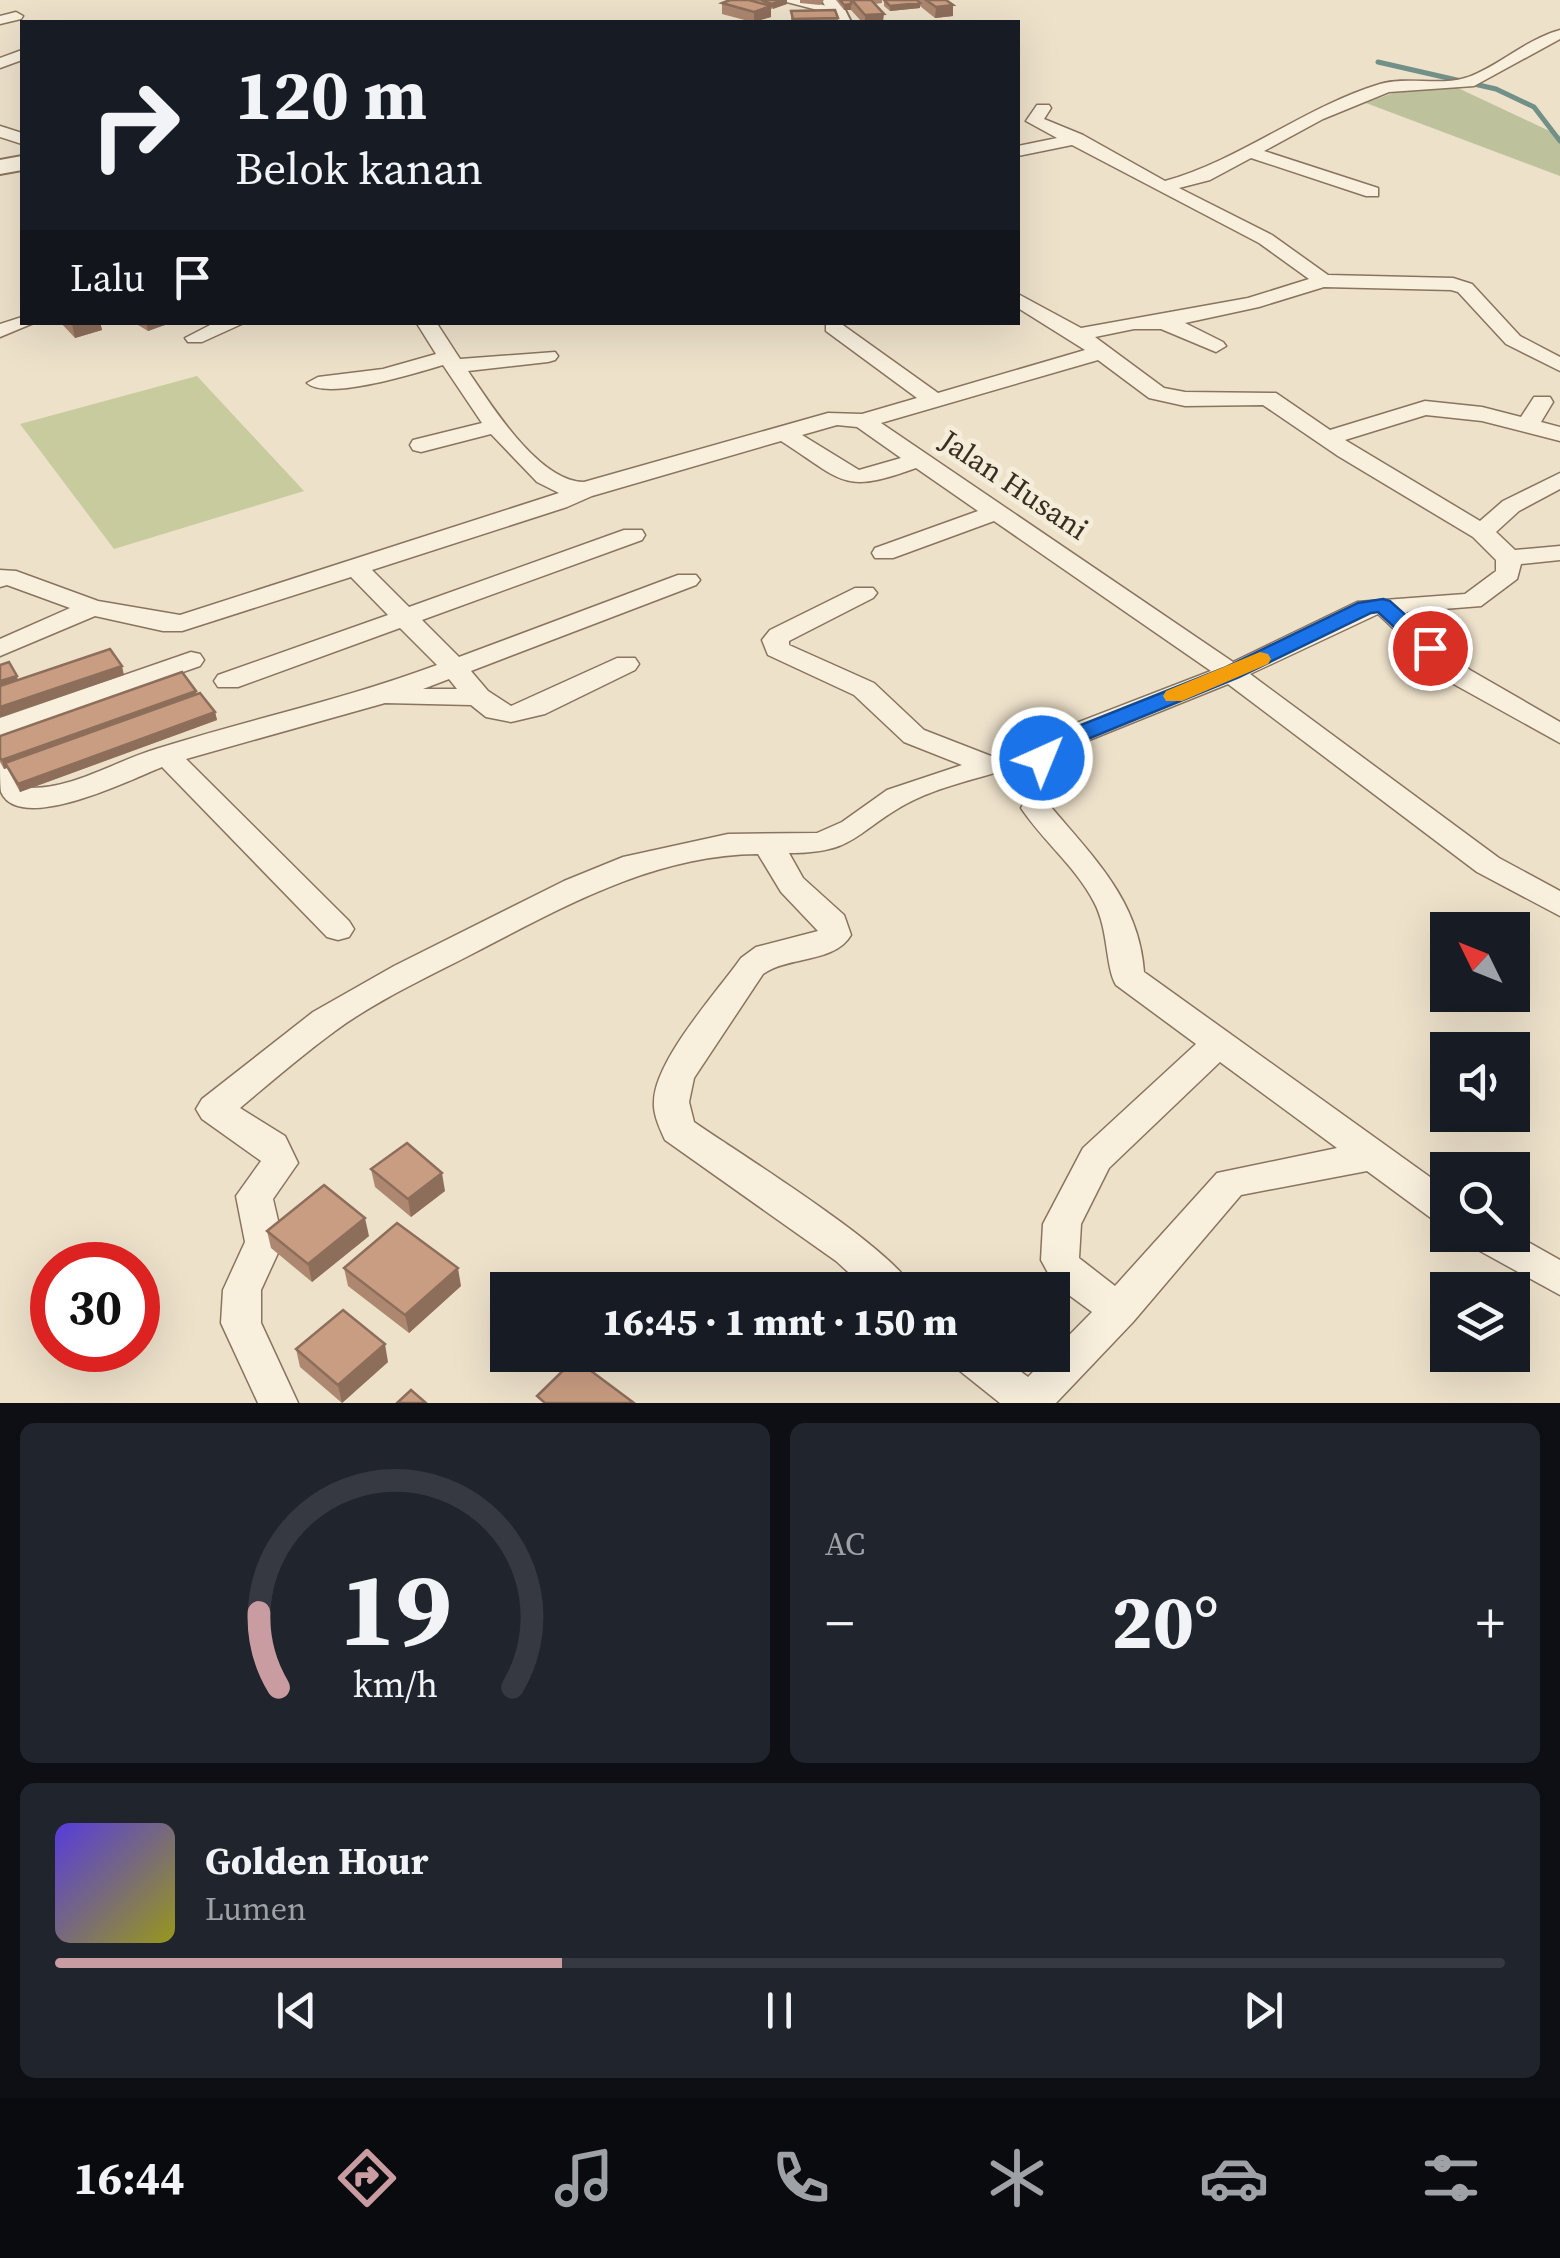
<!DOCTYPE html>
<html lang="id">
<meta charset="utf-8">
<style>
body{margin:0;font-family:"Source Serif 4",serif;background:#20242c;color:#f1f3f6;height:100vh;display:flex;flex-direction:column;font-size:38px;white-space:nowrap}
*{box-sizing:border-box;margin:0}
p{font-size:32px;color:#9ea1a6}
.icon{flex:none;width:55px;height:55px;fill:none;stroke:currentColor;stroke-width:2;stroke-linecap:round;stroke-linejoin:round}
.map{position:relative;height:1403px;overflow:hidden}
.details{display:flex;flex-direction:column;gap:20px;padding:20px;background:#0d0f14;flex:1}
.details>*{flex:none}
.hud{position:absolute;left:20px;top:20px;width:1000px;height:305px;border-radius:0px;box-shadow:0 10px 40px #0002;background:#171b24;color:#f1f3f6;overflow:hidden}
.needle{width:65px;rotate:313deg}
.tools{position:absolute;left:1430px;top:912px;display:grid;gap:20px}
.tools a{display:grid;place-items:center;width:100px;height:100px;border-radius:0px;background:#171b24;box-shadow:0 10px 40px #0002;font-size:50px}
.speed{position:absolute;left:30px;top:1242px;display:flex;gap:20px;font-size:50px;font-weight:700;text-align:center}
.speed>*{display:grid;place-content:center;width:130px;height:130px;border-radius:50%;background:#171b24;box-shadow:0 10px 40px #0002;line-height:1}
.speed .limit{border:15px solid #d22;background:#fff;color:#111}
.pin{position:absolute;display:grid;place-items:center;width:85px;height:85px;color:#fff;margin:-42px;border:5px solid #fff;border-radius:50%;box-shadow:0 2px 10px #0007}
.me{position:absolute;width:110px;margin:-55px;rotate:44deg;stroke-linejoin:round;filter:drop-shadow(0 0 8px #0008)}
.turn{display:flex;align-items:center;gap:35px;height:210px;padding:0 50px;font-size:45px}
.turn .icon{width:130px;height:130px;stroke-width:2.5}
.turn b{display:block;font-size:70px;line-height:85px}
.then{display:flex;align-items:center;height:95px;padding:0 50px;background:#0003;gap:20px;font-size:38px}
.big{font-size:75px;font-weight:800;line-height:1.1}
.details .widget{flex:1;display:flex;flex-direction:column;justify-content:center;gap:15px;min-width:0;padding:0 35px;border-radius:15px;background:#20242c}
.details .dial{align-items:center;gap:0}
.dial svg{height:260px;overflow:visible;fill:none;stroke:#363941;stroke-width:7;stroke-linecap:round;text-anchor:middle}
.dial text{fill:#f1f3f6;stroke:none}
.song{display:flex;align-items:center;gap:30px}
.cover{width:120px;height:120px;border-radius:15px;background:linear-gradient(135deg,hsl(250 70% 55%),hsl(60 70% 35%))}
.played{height:10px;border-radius:5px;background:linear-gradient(90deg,#c89ca0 35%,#363941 35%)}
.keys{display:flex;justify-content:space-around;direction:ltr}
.heat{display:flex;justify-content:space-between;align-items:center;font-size:55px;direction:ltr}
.details .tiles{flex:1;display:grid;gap:20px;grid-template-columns:1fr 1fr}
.widget:last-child{grid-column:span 2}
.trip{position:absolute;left:490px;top:1272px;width:580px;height:100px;border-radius:0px;background:#171b24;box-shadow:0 10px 40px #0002;font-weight:800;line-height:100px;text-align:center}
.menu{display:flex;height:160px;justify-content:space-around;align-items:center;background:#090b0e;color:#9ea1a6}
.menu .icon{width:70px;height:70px}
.menu .current{color:#c89ca0}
.menu b{font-size:45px;color:#f1f3f6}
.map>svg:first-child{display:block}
.green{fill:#c7cb9e}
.cemetery{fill:#bdc19c}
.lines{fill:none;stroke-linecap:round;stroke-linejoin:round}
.stream{stroke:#719087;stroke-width:5}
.minor-casing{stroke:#89745f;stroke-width:3}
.tertiary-casing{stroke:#89745f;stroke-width:4}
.minor{fill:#f8efdd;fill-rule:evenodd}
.tertiary{fill:#f8efdd;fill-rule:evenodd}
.wall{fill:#ad8770}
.shaded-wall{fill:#8d6e5b}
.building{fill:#c99d82;stroke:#8d6e5b;stroke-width:2.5}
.route{fill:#1a73e8;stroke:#114b97;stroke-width:2.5}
.slow{fill:#f59e0b}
.labels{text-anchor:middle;stroke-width:10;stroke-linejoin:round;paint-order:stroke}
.street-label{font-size:30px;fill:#3a2d21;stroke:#f5ecd9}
</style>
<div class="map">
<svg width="1560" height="1403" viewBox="0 0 1560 1403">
<rect width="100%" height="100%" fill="#ede1ca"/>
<!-- green -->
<polygon class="green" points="197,376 304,491 114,549 20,424"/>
<!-- cemetery -->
<polygon class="cemetery" points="1458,88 1560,136 1560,176 1366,103 1404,89"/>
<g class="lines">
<!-- stream -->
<polyline class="stream" points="1378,62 1496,89 1534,107 1560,141"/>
<!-- minor casing -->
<g class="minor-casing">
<g id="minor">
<polygon points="779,0 806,0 840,10 833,14"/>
<polygon points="16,12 23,16 21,19 0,24 0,16"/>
<path d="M1560 30V39L1474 86 1389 92 1323 119 1264 151 1378 188V196H1366L1251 158 1210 180 1179 188 1272 235 1328 275 1453 278 1472 284 1520 336 1560 357V371L1506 344 1458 292 1451 290 1324 287 1259 307 1185 323 1223 342 1226 346 1216 352 1161 329H1134L1095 337 1164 388 1185 392 1276 393 1330 430 1425 401 1482 407 1521 417 1534 397H1550L1553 402 1541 422 1560 427V441L1482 421 1426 415 1345 440 1480 521 1503 501 1560 473V489L1519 511 1496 532 1515 550 1560 546V560L1521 564 1517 579 1481 606 1406 612 1470 670 1560 722V743L1450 682 1378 614 1250 674 1499 858 1560 891V916L1477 872 1228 684 1052 755 1066 761 1070 767 1051 807C1094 858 1139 901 1144 972L1448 1190V1225L1435 1221 1367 1171 1241 1195 1133 1322 1056 1403H1000L955 1367 949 1355H999L1028 1377 1092 1312 1054 1284 1047 1271 1041 1260 1043 1224 1083 1148 1196 1044 1116 985C1105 966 1109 930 1094 902 1076 867 1043 841 1021 808L1041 771 1024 764C986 777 941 785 906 804 855 832 856 853 789 853L803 878 844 915 851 935C835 963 788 956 763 974L694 1078 689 1102 694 1122C740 1154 893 1248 914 1290H868L836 1261 665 1140C660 1129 653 1114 654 1102 654 1061 717 992 741 958L756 947 818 931 781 892 758 854C654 855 565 906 474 953 428 977 377 1000 335 1031 302 1055 271 1082 240 1108L285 1136 298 1163 273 1199 283 1242 261 1290V1323L298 1403H258L221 1323 223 1290 245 1242 236 1196 261 1161 202 1119 196 1109 202 1099 313 1012 394 966 564 881 623 857 728 834 817 833 842 822 887 790 962 765 904 742 854 695 768 655 762 640 770 630 855 588H873L877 593 873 598 789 641V645L874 683 924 730 991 756 1211 671 994 521 893 558H875L872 553 875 548 978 511 916 468C842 495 844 481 781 441L592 496 567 507 372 570 409 607 624 530H642L645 535 642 540 422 620 459 657 678 575H696L700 580 696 585 471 671 488 691 511 706 617 658H635L639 664 635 670 545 714 511 722 486 717 471 705 385 703 186 759 349 921 354 929 349 937 338 940 327 937 162 767C132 779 20 835 1 792 0 784 0 770 0 761L10 764 28 788C74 789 115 761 159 748 251 719 346 699 437 665L400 628 238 687H218L214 681 218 675 388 615 351 577 182 631H163L95 616 0 656V639L70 608 7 585 0 587V570L16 571 98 601 180 615 559 493 537 482 491 434 421 452 413 450 410 445 413 440 482 423 443 365C416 373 327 401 307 383L318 377 383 369 436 354 416 322H436L460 359 555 352 558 356 555 360 548 362 468 371C491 405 539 482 584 482L828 413 862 414 917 398 826 331V323H840L938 393 1085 350 1018 308V294L1081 328 1248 298 1309 279 1259 243 1072 145 1018 156V146L1057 138 1026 121 1037 105H1049L1051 108 1044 119 1083 135 1165 181C1241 160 1304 107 1380 84 1407 76 1438 86 1465 78 1495 69 1524 40 1560 30ZM1098 360 1149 398 1185 406 1263 405 1338 456 1473 537 1496 560V571L1465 594 1357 602 1233 662 881 423ZM837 425 857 427 901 458 859 470 802 435ZM449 679 457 689H423ZM1220 1062 1337 1148 1217 1173 1115 1286 1079 1258 1081 1224 1109 1168Z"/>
<polygon points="22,50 22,60 0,68 0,58"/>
<polygon points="0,126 22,133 22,144 0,137"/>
<polygon points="22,317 22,322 36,322 0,337 0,324"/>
<polygon points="216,322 246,322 202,342 188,342 185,338"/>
<polygon points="191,652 200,654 204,660 200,666 0,736 0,718"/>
<polygon points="1512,1233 1560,1260 1560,1295 1471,1246 1465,1235"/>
</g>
</g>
<!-- tertiary casing -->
<g class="tertiary-casing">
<g id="tertiary">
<polygon points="822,0 840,0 851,22 833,22"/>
<polygon points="22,156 22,170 0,174 0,160"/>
</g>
</g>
<!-- minor -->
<use href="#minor" class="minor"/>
<!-- tertiary -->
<use href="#tertiary" class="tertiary"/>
</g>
<!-- wall -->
<g class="wall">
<polygon points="730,0 764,0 757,2 763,4 763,1 787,0 787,4 771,9 771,17 752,22 722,14 722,3"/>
<polygon points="800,0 824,0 820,5 800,3"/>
<polygon points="836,0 882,0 882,3 875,4 883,22 862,22 851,10 844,10"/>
<polygon points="884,0 946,0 953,16 935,18 920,6 920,8 890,11 884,6"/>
<polygon points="791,11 838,18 838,22 791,22"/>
<polygon points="60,322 100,322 102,330 75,338"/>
<polygon points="133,322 171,322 148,331"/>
<polygon points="197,694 215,712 217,720 20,792 7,768 4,769 0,762 0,736"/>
<polygon points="371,1169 445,1191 411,1217 375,1187"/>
<polygon points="267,1231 369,1236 312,1282 271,1248"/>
<polygon points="344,1268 461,1286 409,1333 348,1286"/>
<polygon points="296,1349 388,1362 342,1403 300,1367"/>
</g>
<!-- shaded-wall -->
<g class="shaded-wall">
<polygon points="783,0 787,0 787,4 773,9 772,4"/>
<polygon points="920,3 920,8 890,11 890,6"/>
<polygon points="851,4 851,10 844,10 844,5"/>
<polygon points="953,5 953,16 935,18 936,7"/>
<polygon points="771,6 771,17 754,22 754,12"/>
<polygon points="884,14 883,22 865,22 865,15"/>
<polygon points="76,322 100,322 102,330 75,338 72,324"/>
<polygon points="146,322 171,322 171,323 148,331"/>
<polygon points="122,666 124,675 0,717 0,707"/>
<polygon points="17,676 19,684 0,690 0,681"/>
<polygon points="196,691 198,699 5,763 7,768 4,769 2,760"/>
<polygon points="215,712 217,720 20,792 18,784"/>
<polygon points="442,1173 445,1191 411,1217 408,1199"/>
<polygon points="365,1218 369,1236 312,1282 308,1264"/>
<polygon points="458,1268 461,1286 409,1333 405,1315"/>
<polygon points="385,1344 388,1362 342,1403 338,1385"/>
</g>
<!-- building -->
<g class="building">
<polygon points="730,0 749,0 771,6 754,12 722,3"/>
<polygon points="767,0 783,0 772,4 763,1"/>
<polygon points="840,0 851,0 851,4 844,5"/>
<polygon points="852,0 871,0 884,14 865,15"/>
<polygon points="884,0 917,0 920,3 890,6"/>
<polygon points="926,0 946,0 953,5 936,7"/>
<polygon points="835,10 838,18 793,19 791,11"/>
<polygon points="110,649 122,666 0,707 0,686"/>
<polygon points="9,662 17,676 0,681 0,665"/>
<polygon points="182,672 196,691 2,760 0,758 0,736"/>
<polygon points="200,693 215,712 18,784 5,763"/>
<polygon points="407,1143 442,1173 408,1199 371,1169"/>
<polygon points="324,1185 365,1218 308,1264 267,1231"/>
<polygon points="397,1223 458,1268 405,1315 344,1268"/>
<polygon points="343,1310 385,1344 338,1385 296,1349"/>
<polygon points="575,1359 634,1403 545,1403 537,1396"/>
<polygon points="411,1390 426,1403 397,1403"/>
</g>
<!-- route -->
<polygon class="route" points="1383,599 1390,601 1438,644 1441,648 1438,653 1422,653 1378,612 1371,613 1239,677 1051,754 1054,758 1051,764 1026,762 1014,755 1018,750 1224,668 1358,603"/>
<!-- slow -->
<polygon class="slow" points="1260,652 1268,654 1271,659 1268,664 1182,701 1166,701 1163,696 1166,691"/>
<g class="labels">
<!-- street labels -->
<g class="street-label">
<text transform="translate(1014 485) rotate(34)" y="10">Jalan Husani</text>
</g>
</g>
</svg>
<div class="tools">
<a><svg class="needle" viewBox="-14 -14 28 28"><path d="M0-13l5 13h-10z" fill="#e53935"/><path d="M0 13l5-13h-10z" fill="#9ea1a6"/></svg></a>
<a><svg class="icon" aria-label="sound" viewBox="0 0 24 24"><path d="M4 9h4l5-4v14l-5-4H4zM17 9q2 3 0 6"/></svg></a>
<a><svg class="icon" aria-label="search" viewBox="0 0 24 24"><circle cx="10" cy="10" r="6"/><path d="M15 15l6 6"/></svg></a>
<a><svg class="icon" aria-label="layers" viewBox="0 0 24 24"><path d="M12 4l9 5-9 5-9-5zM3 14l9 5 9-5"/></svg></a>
</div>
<div class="speed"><div class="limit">30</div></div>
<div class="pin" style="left:1430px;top:648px;background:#d93025"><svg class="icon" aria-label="arrive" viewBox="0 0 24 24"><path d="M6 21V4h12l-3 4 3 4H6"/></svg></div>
<svg class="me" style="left:1042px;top:758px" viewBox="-20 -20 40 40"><circle r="17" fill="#1a73e8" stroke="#fff" stroke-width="3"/><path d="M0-11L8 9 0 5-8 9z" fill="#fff"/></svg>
<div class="trip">16:45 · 1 mnt · 150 m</div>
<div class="hud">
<div class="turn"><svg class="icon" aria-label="right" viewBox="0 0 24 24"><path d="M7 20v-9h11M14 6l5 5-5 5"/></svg><div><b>120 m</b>Belok kanan</div></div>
<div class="then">Lalu<svg class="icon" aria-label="arrive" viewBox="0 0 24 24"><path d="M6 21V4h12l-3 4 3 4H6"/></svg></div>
</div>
</div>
<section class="details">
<div class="tiles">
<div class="widget dial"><svg viewBox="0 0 100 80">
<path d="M14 69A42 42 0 1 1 86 69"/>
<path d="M14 69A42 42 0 0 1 8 46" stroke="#c89ca0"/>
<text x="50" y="56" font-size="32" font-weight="700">19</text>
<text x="50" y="72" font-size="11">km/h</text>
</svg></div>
<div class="widget"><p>AC</p>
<div class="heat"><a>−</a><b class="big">20°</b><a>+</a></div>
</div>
<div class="widget">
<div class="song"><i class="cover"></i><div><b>Golden Hour</b><p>Lumen</p></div></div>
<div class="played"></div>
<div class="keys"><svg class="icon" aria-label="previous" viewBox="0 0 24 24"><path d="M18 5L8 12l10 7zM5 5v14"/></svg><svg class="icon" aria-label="pause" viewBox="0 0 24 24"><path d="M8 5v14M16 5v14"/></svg><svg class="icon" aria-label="next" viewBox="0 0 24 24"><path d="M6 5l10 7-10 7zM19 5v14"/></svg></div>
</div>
</div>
</section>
<nav class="menu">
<b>16:44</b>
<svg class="icon current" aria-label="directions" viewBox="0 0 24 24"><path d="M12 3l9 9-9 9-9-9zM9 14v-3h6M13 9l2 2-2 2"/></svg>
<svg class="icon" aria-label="music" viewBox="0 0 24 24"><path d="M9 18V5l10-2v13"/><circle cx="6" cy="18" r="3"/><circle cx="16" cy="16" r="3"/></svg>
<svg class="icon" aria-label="phone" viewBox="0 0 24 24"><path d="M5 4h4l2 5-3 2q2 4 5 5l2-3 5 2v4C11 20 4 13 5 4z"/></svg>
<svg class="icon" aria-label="climate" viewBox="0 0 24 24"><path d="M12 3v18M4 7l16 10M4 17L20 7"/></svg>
<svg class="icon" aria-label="car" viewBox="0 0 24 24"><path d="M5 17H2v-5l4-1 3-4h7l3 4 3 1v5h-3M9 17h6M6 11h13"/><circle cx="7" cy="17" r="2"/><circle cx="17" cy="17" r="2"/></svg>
<svg class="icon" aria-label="filters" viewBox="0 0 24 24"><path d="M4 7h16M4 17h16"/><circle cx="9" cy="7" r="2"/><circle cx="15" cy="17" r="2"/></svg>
</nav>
